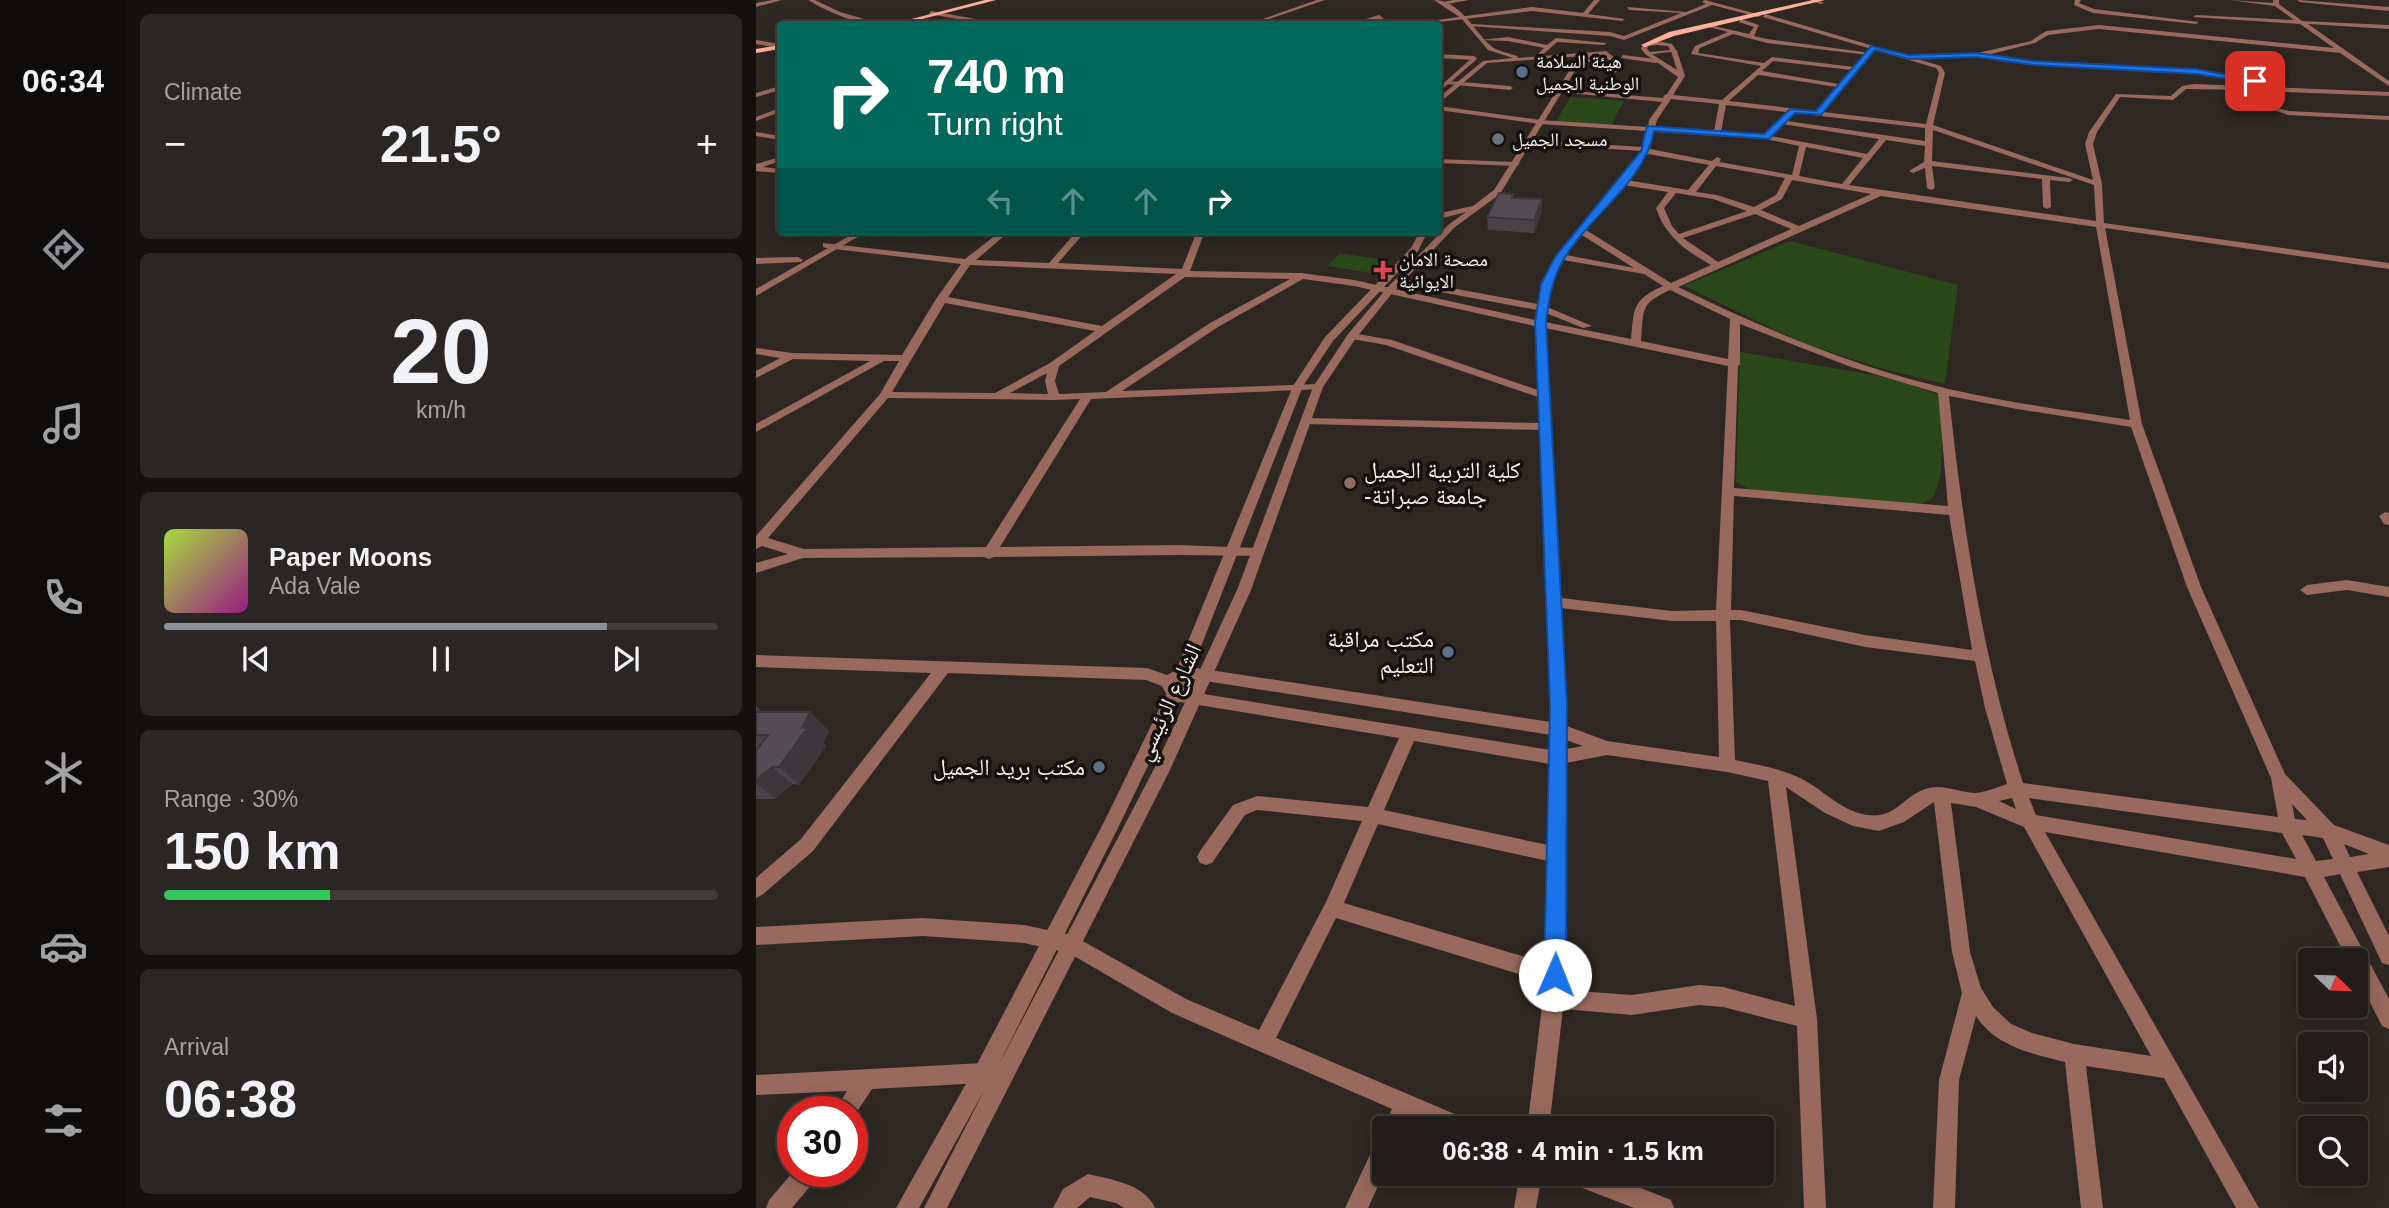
<!DOCTYPE html>
<meta charset="utf-8">
<style>
body{margin:0;font-family:Helvetica,"Noto Naskh Arabic",sans-serif;background:#2a2623;color:#f1f3f6;height:100vh;display:flex;flex-direction:column;font-size:26px;white-space:nowrap}
*{box-sizing:border-box;margin:0}
p{font-size:23px;color:#a2a2a2}
.icon{flex:none;width:38px;height:38px;fill:none;stroke:currentColor;stroke-width:2;stroke-linecap:round;stroke-linejoin:round}
.map{position:relative;flex:1;overflow:hidden}
.panel{display:flex;flex-direction:column;gap:14px;padding:14px;background:#13100e;width:630px}
.panel>*{flex:none}
.banner{position:absolute;left:21px;top:21px;width:665px;height:214px;border-radius:7px;box-shadow:0 4px 18px #0003,0 0 0 2px #3f3b39;background:#00695c;color:#fff;overflow:hidden}
.needle{width:46px;rotate:113deg}
.buttons{position:absolute;left:1542px;top:948px;display:grid;gap:14px}
.buttons a{display:grid;place-items:center;width:70px;height:70px;border-radius:7px;background:#221d1a;box-shadow:0 4px 18px #0003,0 0 0 2px #3f3b39;font-size:35px}
.speed{position:absolute;left:21px;top:1096px;display:flex;gap:14px;font-size:35px;font-weight:700;text-align:center}
.speed>*{display:grid;place-content:center;width:91px;height:91px;border-radius:50%;background:#221d1a;box-shadow:0 4px 18px #0003,0 0 0 2px #3f3b39;line-height:1}
.speed .limit{border:10px solid #d22;background:#fff;color:#111}
.pin{position:absolute;display:grid;place-items:center;width:60px;height:60px;color:#fff;margin:-30px;border-radius:14px;box-shadow:0 4px 10px #0006}
.me{position:absolute;width:77px;margin:-38px;rotate:1deg;stroke-linejoin:round;filter:drop-shadow(0 0 5px #0008)}
.turn{display:flex;align-items:center;gap:24px;height:147px;padding:0 35px;font-size:32px}
.turn .icon{width:91px;height:91px;stroke-width:2.5}
.turn b{display:block;font-size:49px;line-height:60px}
.lanes{display:flex;align-items:center;height:66px;padding:0 35px;background:#0003;justify-content:center;gap:35px;direction:ltr}
.lanes .off{opacity:.35}
.big{font-size:52px;font-weight:800;line-height:1.1}
.panel .tile{flex:1;display:flex;flex-direction:column;justify-content:center;gap:10px;min-width:0;padding:0 24px;border-radius:10px;background:#2a2623}
.panel .dial{align-items:center;gap:0}
.dial b{font-size:91px;line-height:1}
.song{display:flex;align-items:center;gap:21px}
.cover{width:84px;height:84px;border-radius:10px;background:linear-gradient(135deg,hsl(80 70% 55%),hsl(310 70% 35%))}
.played{height:7px;border-radius:4px;background:linear-gradient(90deg,#8c9099 80%,#3f3b39 80%)}
.keys{display:flex;justify-content:space-around;direction:ltr}
.heat{display:flex;justify-content:space-between;align-items:center;font-size:38px;direction:ltr}
.charge{height:10px;border-radius:5px;background:linear-gradient(90deg,#34c759 30%,#3f3b39 0)}
.trip{position:absolute;left:616px;top:1116px;width:402px;height:70px;border-radius:7px;background:#221d1a;box-shadow:0 4px 18px #0003,0 0 0 2px #3f3b39;font-weight:800;line-height:70px;text-align:center}
main{display:flex;flex:1;min-height:0}
.tabs{display:flex;flex-direction:column;width:126px;justify-content:space-around;align-items:center;background:#0e0c0a;color:#a2a2a2}
.tabs .icon{width:49px;height:49px}
.tabs .on{color:#8c9099}
.tabs b{font-size:32px;color:#f1f3f6}
.map>svg:first-child{display:block}
.green{fill:#2a471a}
.lines{fill:none;stroke-linecap:round;stroke-linejoin:round}
.minor{fill:#98695c;fill-rule:evenodd}
.tertiary{fill:#98695c;fill-rule:evenodd}
.primary{fill:#fcaf99;fill-rule:evenodd}
.wall{fill:#484348}
.shaded-wall{fill:#3b373b}
.building{fill:#544e54;stroke:#3b373b;stroke-width:2}
.route{fill:#1a73e8;stroke:#114b97;stroke-width:2}
.service-dot{fill:#5c6f8a;stroke:#14110e;stroke-width:2.5}
.worship-dot{fill:#6b7280;stroke:#14110e;stroke-width:2.5}
.health-dot{fill:#e0444e;stroke:#14110e;stroke-width:2.5}
.education-dot{fill:#8d6e63;stroke:#14110e;stroke-width:2.5}
.labels{text-anchor:middle;stroke-width:7;stroke-linejoin:round;paint-order:stroke}
.far-poi-label{font-size:19px;fill:#f5f0ed;stroke:#14110e;text-anchor:start}
.poi-label{font-size:23px;fill:#f5f0ed;stroke:#14110e;text-anchor:end}
.street-label{font-size:23px;fill:#f5f0ed;stroke:#14110e}
</style>
<main>
<nav class="tabs">
<b>06:34</b>
<svg class="icon on" aria-label="directions" viewBox="0 0 24 24"><path d="M12 3l9 9-9 9-9-9zM9 14v-3h6M13 9l2 2-2 2"/></svg>
<svg class="icon" aria-label="music" viewBox="0 0 24 24"><path d="M9 18V5l10-2v13"/><circle cx="6" cy="18" r="3"/><circle cx="16" cy="16" r="3"/></svg>
<svg class="icon" aria-label="phone" viewBox="0 0 24 24"><path d="M5 4h4l2 5-3 2q2 4 5 5l2-3 5 2v4C11 20 4 13 5 4z"/></svg>
<svg class="icon" aria-label="climate" viewBox="0 0 24 24"><path d="M12 3v18M4 7l16 10M4 17L20 7"/></svg>
<svg class="icon" aria-label="car" viewBox="0 0 24 24"><path d="M5 17H2v-5l4-1 3-4h7l3 4 3 1v5h-3M9 17h6M6 11h13"/><circle cx="7" cy="17" r="2"/><circle cx="17" cy="17" r="2"/></svg>
<svg class="icon" aria-label="filters" viewBox="0 0 24 24"><path d="M4 7h16M4 17h16"/><circle cx="9" cy="7" r="2"/><circle cx="15" cy="17" r="2"/></svg>
</nav>
<section class="panel">
<div class="tile"><p>Climate</p>
<div class="heat"><a>−</a><b class="big">21.5°</b><a>+</a></div>
</div>
<div class="tile dial"><b>20</b><p>km/h</p></div>
<div class="tile">
<div class="song"><i class="cover"></i><div><b>Paper Moons</b><p>Ada Vale</p></div></div>
<div class="played"></div>
<div class="keys"><svg class="icon" aria-label="previous" viewBox="0 0 24 24"><path d="M18 5L8 12l10 7zM5 5v14"/></svg><svg class="icon" aria-label="pause" viewBox="0 0 24 24"><path d="M8 5v14M16 5v14"/></svg><svg class="icon" aria-label="next" viewBox="0 0 24 24"><path d="M6 5l10 7-10 7zM19 5v14"/></svg></div>
</div>
<div class="tile"><p>Range · 30%</p><b class="big">150 km</b><div class="charge"></div></div>
<div class="tile"><p>Arrival</p><b class="big">06:38</b></div>
</section>
<div class="map">
<svg width="1633" height="1208" viewBox="0 0 1633 1208">
<rect width="100%" height="100%" fill="#2e2722"/>
<!-- green -->
<g class="green">
<polygon points="815,97 868,101 855,125 800,121"/>
<polygon points="1034,241 1202,285 1189,384 1124,368 1047,343 928,286"/>
<polygon points="584,253 634,261 621,274 571,266"/>
<path d="M984 352 1134 378 1183 395C1185 415 1191 485 1175 499 1172 502 1165 503 1160 504L995 490 980 482Z"/>
</g>
<g class="lines">
<!-- minor -->
<g class="minor">
<polygon points="16,0 26,0 0,7 0,3"/>
<path d="M52 0H59L84 12 126 24C103 26 72 12 52 0Z"/>
<polygon points="697,0 713,0 686,5 683,3"/>
<polygon points="838,0 844,0 832,14 869,19 866,21 776,11 666,24 652,24 776,7 827,13"/>
<polygon points="949,0 1005,15 1002,17 956,5 868,40 854,36 713,26 716,24 854,32 868,36 925,13 873,10 871,7 930,12 950,4 946,2"/>
<polygon points="1319,0 1325,0 1323,3 1338,9 1443,22 1440,24 1337,13 1318,5"/>
<path d="M1473 0 1517 3V0H1523V4L1546 21 1633 25V29L1552 24 1633 81V86L1584 53 1343 29 1292 35 1279 43 1231 55 1278 61 1440 70 1504 82 1501 84 1440 74 1278 65 1221 57 1161 59 1185 66 1189 73 1177 125 1337 180 1329 144 1333 132 1360 94 1415 96 1426 86 1438 84 1633 92V96L1504 91 1525 109 1533 111 1633 116V120L1532 115 1521 111 1496 90 1430 89 1417 100 1364 97 1341 132 1337 144 1346 184 1348 223 1633 263V269L1349 228 1386 424 1445 587 1529 774 1578 825 1633 845V867L1601 872 1633 936V965L1626 963 1584 874 1568 877 1633 999V1029L1626 1026 1600 975V961H1592L1549 877 1289 832 1503 1208H1480L1408 1078 1330 1066 1347 1208H1325L1309 1062C1276 1054 1239 1046 1220 1016L1203 1080 1199 1208H1177L1183 1080 1206 993 1196 952 1178 802 1148 822 1123 831 1097 826 1069 813 1030 787 1061 1019 1070 1208H1048L1041 1026 967 1007 943 1005 876 1015 807 1009 793 1129H771L789 982 580 918 520 1038 715 1121 718 1129H681L655 1117 649 1129H628V1131L627 1129 636 1109 416 1013 313 953 268 943 167 936 0 945V927L167 918 268 925 316 935 430 999 503 1030 570 902 606 821 501 810 489 815 456 863 450 865 444 863 441 857 444 851 477 805 501 796 612 807 643 738 418 701 413 699 406 686 390 680 192 673 57 851 6 895 0 898V878L45 839 175 673 0 667V655L391 668 411 675 428 666 795 722 784 430 551 424 545 421 551 418 783 423 782 397 630 345 596 339 591 336 596 333 636 340 782 390 779 326 598 286 547 279 462 327 366 391 562 384 567 387 566 389 335 399 244 547 423 545 501 548 506 550 508 553 506 556 423 555 238 557 233 559 228 557 47 558 0 573V563L32 554 6 546 0 549V536L124 394 143 361H128L0 432V424L114 361 37 359 0 378V371L24 358 0 354V348L36 353 146 355 180 299 205 264 70 248 67 247V243L209 259 245 231H254L220 260 293 263 321 231H330L302 263 426 269 441 231H449L434 271 545 273 598 280 779 320 781 310 647 285 642 282 647 279 782 304 785 284 799 257 886 151 774 144 770 142 774 140 887 147 891 131 784 124 682 110V106L784 120 892 127 893 120 906 102 802 92 805 90 908 98 907 96 911 94 922 77 889 54 894 53 921 70 915 51 918 49 921 51 929 76 917 95 966 100 1005 66 935 54 939 46 972 32 953 27V25L993 34 998 27 983 22 985 19 1003 25 998 36 1011 39 1115 53 1112 55 1011 43 977 34 944 48 942 53 1008 63 1016 57 1098 67 1101 64H1105L1067 112 1170 124 1183 73 1180 68 1007 17 1009 14 1151 56 1221 53 1275 41 1290 31 1343 25 1578 48 1544 24 1437 17 1440 15 1538 20 1519 6ZM1017 61 1095 70 1083 84 1006 71ZM1002 75H1004L1080 87 1060 111 973 101ZM915 99 963 104 958 131 899 127 901 120ZM970 105 1169 128V141L1024 120 1008 135 965 132ZM1026 124 1123 139 1111 154 1015 136ZM1177 130 1338 185 1340 221 1093 185 1130 140 1169 146 1168 162 1153 171 1157 173 1169 168 1171 188 1175 190 1179 188 1176 166 1286 179 1287 207 1291 209 1295 207 1294 180 1313 182 1317 180 1313 178 1176 161ZM898 132 1010 139 1043 146 1036 175 963 162 965 159 961 157 956 161 894 149ZM1050 147 1107 158 1086 184 1043 176ZM892 154 953 165 932 190 870 180ZM960 166 1029 178 1020 195 998 207 961 195 940 192ZM1036 180 1115 194 1043 226 1005 210 1026 199ZM867 185 912 192 900 208C909 236 930 251 955 265L915 283 830 230ZM920 193 957 199 991 211 923 234 916 226 908 208ZM1125 196 1340 227 1374 420C1303 409 1232 400 1165 382 1080 359 1000 325 922 287ZM999 214 1035 229 962 262 927 238ZM826 235 878 268 810 255ZM807 260 888 274 907 286C876 300 878 308 875 339L789 322 790 313 827 328 836 326 791 307 795 284ZM214 265 420 274 346 326 192 297ZM429 277 534 279 454 323 350 392 303 394 299 381 303 366ZM914 290 974 319 972 359 885 341C888 310 883 304 914 290ZM189 303 339 331 294 363 239 393 136 392ZM984 324 1095 367 1182 393 1192 506 978 488 982 366 984 364ZM789 328 972 366 960 610 916 611 805 598ZM291 373 289 381 292 394 254 393ZM1193 396 1261 409 1375 427 1431 587 1515 778 1522 817 1267 783C1226 657 1207 527 1193 396ZM132 398 298 400 324 399 230 547 48 549 12 538ZM978 496 1193 515 1216 650 1109 635 985 610H975ZM805 608 916 621H960L963 757 851 741 811 726ZM974 620H985L1109 647 1219 661 1229 708 1251 784C1242 787 1230 792 1220 793 1204 793 1189 784 1173 788 1146 794 1141 822 1106 814 1082 808 1066 789 1046 779 1025 768 1001 765 979 760ZM430 678 795 735 794 750 423 690 421 684ZM810 740 827 746 810 749ZM658 741 794 764 792 845 628 810ZM851 755 971 772 1012 781 1039 1006 967 987 943 985 876 995 808 990 810 763ZM1256 798 1260 809 1243 801ZM1273 798 1526 833 1540 859 1280 815ZM1195 803 1220 807 1268 827 1395 1056 1318 1044 1276 1033 1255 1024 1237 1007 1225 988 1214 952ZM1536 804 1551 820 1539 819ZM622 824 792 861 789 963 588 903ZM1546 835 1567 838 1577 859 1560 861ZM1588 844 1613 854 1594 857Z"/>
<polygon points="1541,0 1633,7 1633,11 1544,2"/>
<polygon points="623,15 634,24 628,24 622,19 601,24 593,24"/>
<polygon points="752,37 791,45 800,38 851,43 848,45 801,42 781,60 778,58 788,48 752,41 725,40"/>
<polygon points="0,40 24,44 24,48 0,44"/>
<polygon points="682,54 718,56 721,58 718,60 682,58"/>
<polygon points="837,62 860,71 861,72 856,73 835,65"/>
<polygon points="692,81 754,86 757,88 754,90 690,84"/>
<polygon points="24,86 24,90 0,97 0,93"/>
<polygon points="24,108 24,112 0,121 0,117"/>
<polygon points="0,132 24,136 24,140 0,136"/>
<polygon points="24,157 24,161 7,167 24,169 24,173 0,171 0,164"/>
<polygon points="682,159 760,162 764,164 760,166 682,163"/>
<polygon points="42,257 47,260 45,262 0,264 0,258"/>
<polygon points="1629,512 1633,513 1633,525 1628,524 1623,516"/>
<polygon points="1591,580 1633,587 1633,597 1591,590 1551,595 1544,590 1551,585"/>
<polygon points="227,1063 234,1066 237,1073 234,1080 227,1083 116,1089 96,1119 96,1111 79,1111 91,1091 0,1095 0,1075"/>
<polygon points="628,1139 628,1173 612,1208 589,1208 620,1142"/>
<polygon points="38,1171 63,1171 60,1179 36,1208 10,1208 13,1200"/>
<path d="M332 1174C354 1179 389 1184 399 1208H368L360 1203 334 1197 321 1208H297L307 1189Z"/>
<polygon points="764,1174 786,1174 780,1208 758,1208"/>
<polygon points="808,1174 849,1174 915,1200 918,1208 878,1208 811,1182"/>
</g>
<!-- tertiary -->
<g class="tertiary">
<polygon points="561,0 569,0 499,24 492,24"/>
<path d="M678 0C704 0 718 31 735 46 741 51 753 53 761 56L762 58 850 51 859 58C847 64 835 59 823 64L744 194 699 227 638 291 600 338 567 387 495 590 413 772 191 1208H168L229 1089 163 1208H140L220 1066 349 820 410 695 537 386 569 337 655 248 664 231H672L662 251 577 341 547 386 426 695 361 830 241 1068 398 769 481 590 557 387 592 334 632 287 692 225 710 212 687 218 683 215 684 213 717 206 738 190 818 63 828 56 731 63 682 104V98L727 61 757 58 732 50 705 18ZM838 55H848L851 57 844 59 834 57Z"/>
<polygon points="1052,0 1068,2 1065,4"/>
<polygon points="175,11 237,22 240,24 230,24 173,14"/>
<polygon points="192,21 190,24 147,24 150,22"/>
<path d="M901 41 916 44 921 51 890 55 885 49 887 44ZM901 45 912 46 914 50 894 52 891 49 892 46Z"/>
<polygon points="867,55 900,59 903,61 900,63 865,58"/>
<polygon points="716,58 721,59 682,93 682,88"/>
<polygon points="102,231 112,231 0,296 0,289"/>
</g>
<!-- primary -->
<g class="primary">
<polygon points="229,0 240,0 147,24 136,24"/>
<polygon points="1057,0 1069,0 918,36 889,47 885,45 913,32"/>
<polygon points="24,45 24,49 0,53 0,49"/>
</g>
</g>
<!-- wall -->
<g class="wall">
<polygon points="758,198 786,199 786,212 778,233 732,230 731,217"/>
<polygon points="0,706 6,712 73,731 67,743 70,746 43,785 36,784 19,799 0,799"/>
</g>
<!-- shaded-wall -->
<g class="shaded-wall">
<polygon points="786,199 786,212 778,233 778,220"/>
<polygon points="54,712 73,731 67,743 70,746 43,785 23,767"/>
<polygon points="16,767 36,784 19,799 0,783 0,780"/>
</g>
<!-- building -->
<g class="building">
<polygon points="743,193 757,194 756,198 786,199 778,220 731,217"/>
<polygon points="0,712 54,712 46,728 51,728 23,767 16,767 0,780 0,751 12,735 0,735"/>
</g>
<!-- route -->
<path class="route" d="M1115 46 1153 55 1221 53 1278 61 1440 69 1503 81 1499 83 1440 74 1278 65 1221 57 1153 59 1119 50 1065 115 1039 113 1013 139 898 131C889 182 833 216 808 259 796 279 793 299 790 322L811 705 810 975 807 983 799 986 791 983 788 975 794 705 779 322 785 284 799 257 885 151 891 126 1008 134 1034 109 1060 111Z"/>
<!-- markers -->
<g class="service-dot">
<circle cx="766" cy="72" r="7"/>
<circle cx="692" cy="652" r="7"/>
<circle cx="343" cy="767" r="7"/>
</g>
<circle class="worship-dot" cx="742" cy="139" r="7"/>
<path class="health-dot" d="M623.5 259.5h7v7h7v7h-7v7h-7v-7h-7v-7h7z"/>
<circle class="education-dot" cx="594" cy="483" r="7"/>
<g class="labels">
<!-- far-poi labels -->
<g class="far-poi-label">
<text x="780" y="68">هيئة السلامة<tspan x="780" dy="22">الوطنية الجميل</tspan></text>
<text x="756" y="146">مسجد الجميل</text>
<text x="643" y="266">مصحة الامان<tspan x="643" dy="22">الايوائية</tspan></text>
</g>
<!-- poi labels -->
<g class="poi-label">
<text x="608" y="478" text-anchor="start">كلية التربية الجميل<tspan x="608" dy="26">-جامعة صبراتة</tspan></text>
<text x="678" y="647">مكتب مراقبة<tspan x="678" dy="26">التعليم</tspan></text>
<text x="329" y="775">مكتب بريد الجميل</text>
</g>
<!-- street labels -->
<g class="street-label">
<text transform="translate(412 702) rotate(-65)" y="8">الشارع الرئيسي</text>
</g>
</g>
</svg>
<div class="buttons">
<a><svg class="needle" viewBox="-14 -14 28 28"><path d="M0-13l5 13h-10z" fill="#e53935"/><path d="M0 13l5-13h-10z" fill="#a2a2a2"/></svg></a>
<a><svg class="icon" aria-label="sound" viewBox="0 0 24 24"><path d="M4 9h4l5-4v14l-5-4H4zM17 9q2 3 0 6"/></svg></a>
<a><svg class="icon" aria-label="search" viewBox="0 0 24 24"><circle cx="10" cy="10" r="6"/><path d="M15 15l6 6"/></svg></a>
</div>
<div class="speed"><div class="limit">30</div></div>
<div class="pin" style="left:1499px;top:81px;background:#d93025"><svg class="icon" aria-label="arrive" viewBox="0 0 24 24"><path d="M6 21V4h12l-3 4 3 4H6"/></svg></div>
<svg class="me" style="left:799px;top:975px" viewBox="-20 -20 40 40"><circle r="19" fill="#fff"/><path d="M0-13L10 11 0 6-10 11z" fill="#1a73e8"/></svg>
<div class="trip">06:38 · 4 min · 1.5 km</div>
<div class="banner">
<div class="turn"><svg class="icon" aria-label="right" viewBox="0 0 24 24"><path d="M7 20v-9h11M14 6l5 5-5 5"/></svg><div><b>740 m</b>Turn right</div></div>
<div class="lanes"><svg class="icon off" aria-label="left" viewBox="0 0 24 24"><path d="M17 20v-9H6M10 6l-5 5 5 5"/></svg><svg class="icon off" aria-label="ahead" viewBox="0 0 24 24"><path d="M12 20V5M6 11l6-6 6 6"/></svg><svg class="icon off" aria-label="ahead" viewBox="0 0 24 24"><path d="M12 20V5M6 11l6-6 6 6"/></svg><svg class="icon" aria-label="right" viewBox="0 0 24 24"><path d="M7 20v-9h11M14 6l5 5-5 5"/></svg></div>
</div>
</div>
</main>
